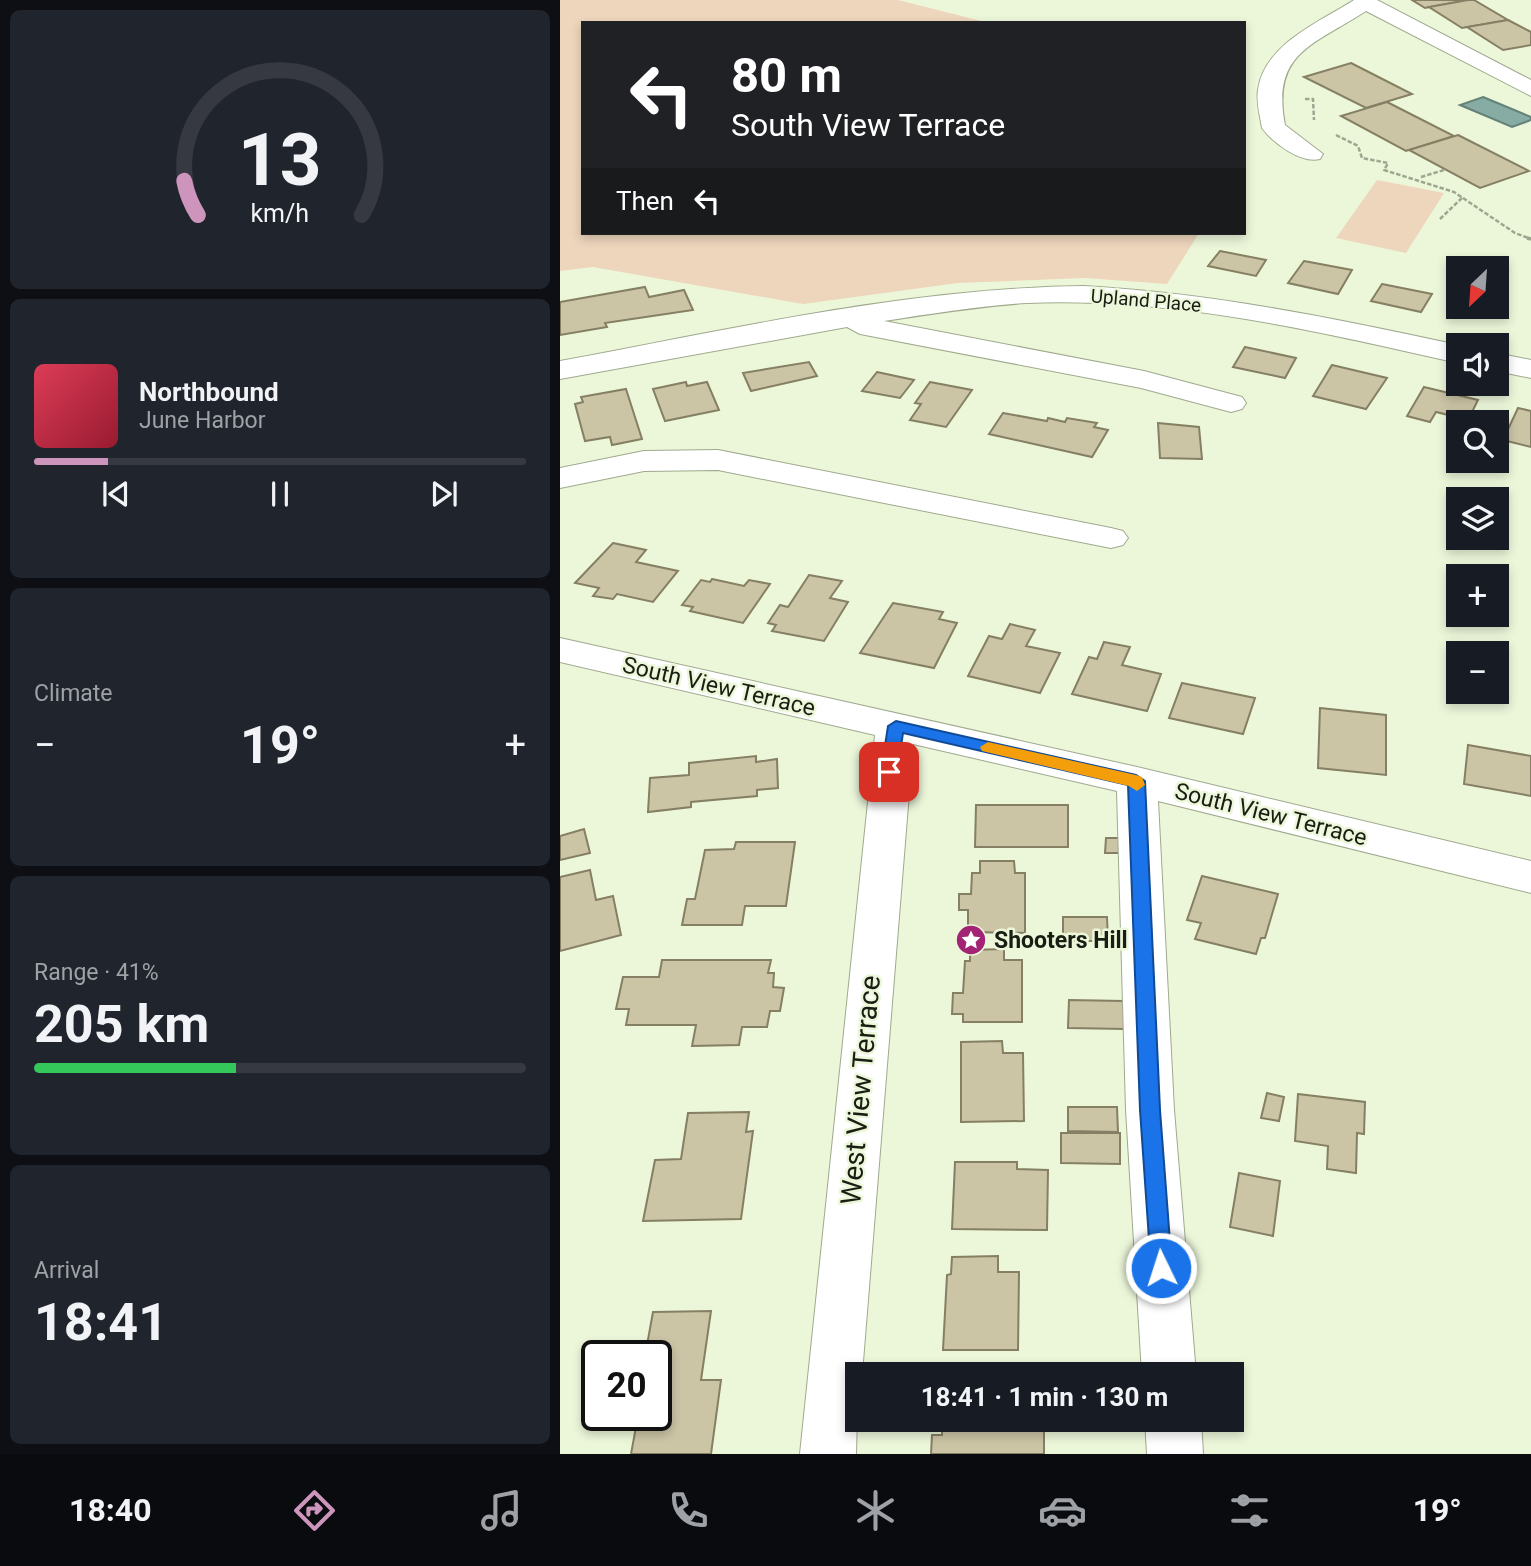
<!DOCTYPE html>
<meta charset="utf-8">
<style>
body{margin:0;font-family:Roboto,sans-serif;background:#20242c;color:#f1f3f6;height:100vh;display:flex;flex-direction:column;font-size:26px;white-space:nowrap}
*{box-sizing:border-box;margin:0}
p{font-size:23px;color:#9ea1a6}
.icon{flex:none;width:38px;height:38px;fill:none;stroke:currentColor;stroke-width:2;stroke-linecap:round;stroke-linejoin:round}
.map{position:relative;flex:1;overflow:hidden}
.details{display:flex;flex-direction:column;gap:10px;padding:10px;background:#0d0f14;width:560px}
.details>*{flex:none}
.hud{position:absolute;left:21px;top:21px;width:665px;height:214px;border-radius:0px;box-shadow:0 4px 10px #0003;background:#202124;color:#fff;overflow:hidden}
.needle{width:46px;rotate:205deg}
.tools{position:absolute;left:886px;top:256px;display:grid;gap:14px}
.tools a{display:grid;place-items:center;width:63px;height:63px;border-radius:0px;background:#171b24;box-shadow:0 4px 10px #0003;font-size:35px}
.speed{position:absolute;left:21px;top:1340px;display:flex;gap:14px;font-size:35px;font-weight:700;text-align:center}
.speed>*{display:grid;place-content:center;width:91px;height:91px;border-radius:50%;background:#171b24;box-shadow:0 4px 10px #0003;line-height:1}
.speed .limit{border:4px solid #111;border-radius:10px;background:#fff;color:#111}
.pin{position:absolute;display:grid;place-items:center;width:60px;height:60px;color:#fff;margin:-30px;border-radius:14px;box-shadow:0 4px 10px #0006}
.me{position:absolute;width:77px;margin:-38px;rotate:356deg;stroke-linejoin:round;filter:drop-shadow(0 0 5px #0008)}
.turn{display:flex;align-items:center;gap:24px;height:147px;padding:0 35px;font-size:32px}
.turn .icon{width:91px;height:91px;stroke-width:2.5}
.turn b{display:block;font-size:49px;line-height:60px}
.then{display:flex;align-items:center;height:66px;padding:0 35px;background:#0003;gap:14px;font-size:26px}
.big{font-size:52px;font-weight:700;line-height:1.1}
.details .widget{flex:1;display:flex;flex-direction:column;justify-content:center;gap:10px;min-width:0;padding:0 24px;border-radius:10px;background:#20242c}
.details .dial{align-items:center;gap:0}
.dial svg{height:182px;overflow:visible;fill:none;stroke:#363941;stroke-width:7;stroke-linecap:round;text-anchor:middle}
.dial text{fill:#f1f3f6;stroke:none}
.song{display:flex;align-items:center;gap:21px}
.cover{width:84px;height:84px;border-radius:10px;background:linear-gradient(135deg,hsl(350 70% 55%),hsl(350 70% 35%))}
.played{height:7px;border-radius:4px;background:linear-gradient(90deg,#ce95bc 15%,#363941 15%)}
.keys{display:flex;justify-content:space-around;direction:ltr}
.heat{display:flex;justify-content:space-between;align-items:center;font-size:38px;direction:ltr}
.charge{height:10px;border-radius:5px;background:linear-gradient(90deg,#34c759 41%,#363941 0)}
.trip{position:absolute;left:285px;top:1362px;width:399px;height:70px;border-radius:0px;background:#171b24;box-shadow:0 4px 10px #0003;font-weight:700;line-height:70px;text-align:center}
.tabs{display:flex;height:112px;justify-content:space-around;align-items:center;background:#090b0e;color:#9ea1a6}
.tabs .icon{width:49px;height:49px}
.tabs .selected{color:#ce95bc}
.tabs b{font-size:32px;color:#f1f3f6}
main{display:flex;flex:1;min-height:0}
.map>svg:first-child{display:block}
.green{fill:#eed6bd}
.water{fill:#86aca3;stroke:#658178;stroke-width:2}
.building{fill:#cbc4a5;stroke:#857f63;stroke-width:2}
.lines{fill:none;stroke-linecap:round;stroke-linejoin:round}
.minor-casing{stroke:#9fa98e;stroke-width:2}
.path-far1{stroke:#9ea690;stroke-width:2.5;stroke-dasharray:4.5 2;stroke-linecap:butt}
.path{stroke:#9ea690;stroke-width:3.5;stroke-dasharray:5 2.5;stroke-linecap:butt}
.minor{fill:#fff;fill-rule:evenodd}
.route{fill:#1a73e8;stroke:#114b97;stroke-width:2}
.slow{fill:#f59e0b}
.labels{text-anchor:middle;stroke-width:5;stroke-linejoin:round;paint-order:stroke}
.far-street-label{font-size:19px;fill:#191d13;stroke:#ecf7da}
.street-label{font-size:23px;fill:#191d13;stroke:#ecf7da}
.poi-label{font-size:23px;font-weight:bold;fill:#191d13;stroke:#ecf7da;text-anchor:start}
.near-street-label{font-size:28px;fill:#191d13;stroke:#ecf7da}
</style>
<main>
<section class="details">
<div class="widget dial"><svg viewBox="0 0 100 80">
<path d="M14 69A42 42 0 1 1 86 69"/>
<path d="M14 69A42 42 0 0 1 8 54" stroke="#ce95bc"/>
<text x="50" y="56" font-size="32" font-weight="700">13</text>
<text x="50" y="72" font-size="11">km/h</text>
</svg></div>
<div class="widget">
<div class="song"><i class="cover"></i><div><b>Northbound</b><p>June Harbor</p></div></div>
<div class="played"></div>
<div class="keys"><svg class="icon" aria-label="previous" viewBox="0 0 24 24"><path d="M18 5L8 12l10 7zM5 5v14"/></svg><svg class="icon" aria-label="pause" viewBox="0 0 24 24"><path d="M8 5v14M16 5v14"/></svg><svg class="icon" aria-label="next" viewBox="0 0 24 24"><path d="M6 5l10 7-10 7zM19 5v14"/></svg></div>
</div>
<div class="widget"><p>Climate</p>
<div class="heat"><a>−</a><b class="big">19°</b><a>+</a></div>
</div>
<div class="widget"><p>Range · 41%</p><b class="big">205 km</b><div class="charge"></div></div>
<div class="widget"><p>Arrival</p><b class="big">18:41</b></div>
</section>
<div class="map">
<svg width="971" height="1454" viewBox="0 0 971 1454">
<rect width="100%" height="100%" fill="#ecf7da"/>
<!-- green -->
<g class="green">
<polygon points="0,0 338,0 429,23 23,23 23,233 639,233 607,284 525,278 398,283 243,304 33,267 0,271"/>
<polygon points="817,180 884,193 846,253 776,238"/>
</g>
<!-- water -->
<polygon class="water" points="923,97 971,117 971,120 952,127 900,105"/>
<!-- building -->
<g class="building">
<polygon points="852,0 908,0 865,8"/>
<polygon points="908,0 914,0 948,20 902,28 869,7"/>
<polygon points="948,20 971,32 971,45 943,50 907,27"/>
<polygon points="791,63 852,94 806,108 744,77"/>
<polygon points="827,102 894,136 846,151 781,116"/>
<polygon points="898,135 969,171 920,188 849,150"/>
<polygon points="660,251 706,260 696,276 648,266"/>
<polygon points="744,261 792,270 778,294 728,283"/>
<polygon points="822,284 872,294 861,312 811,301"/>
<polygon points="85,287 89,297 124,290 133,310 45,323 47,327 0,335 0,302"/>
<polygon points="685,347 736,358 725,378 673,367"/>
<polygon points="249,362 257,376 191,391 183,373"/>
<polygon points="772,365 827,378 806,409 753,396"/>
<polygon points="317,372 354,380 340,398 302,391"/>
<polygon points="126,382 127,386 147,382 159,410 105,421 93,389"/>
<polygon points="370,382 412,390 386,427 350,420 361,404 355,403"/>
<polygon points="864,387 918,400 908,420 876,412 870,422 847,416"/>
<polygon points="66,389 82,439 52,445 50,437 25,441 15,404 23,402 21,397"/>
<polygon points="958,408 971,411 971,447 943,440"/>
<polygon points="443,413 487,421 488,418 505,422 507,418 537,423 534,427 548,430 532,457 429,434"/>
<polygon points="598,423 639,427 642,459 600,458"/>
<polygon points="53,543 86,550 76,562 118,571 93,602 57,594 53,599 33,596 39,588 15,583"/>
<polygon points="249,575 282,581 270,598 288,602 264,641 212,631 216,625 208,623 220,605 228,607"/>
<polygon points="152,579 184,586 189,580 210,584 183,623 130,611 133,607 122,605 141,580 150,582"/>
<polygon points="333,603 383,612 379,619 397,623 374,668 300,653"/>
<polygon points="450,624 475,630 466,646 500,653 480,693 408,676 429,636 442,639"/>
<polygon points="544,642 570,647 562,665 601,674 587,711 512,694 529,657 537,659"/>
<polygon points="622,683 695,698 683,734 609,718"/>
<polygon points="760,708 826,715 826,775 758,768"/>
<polygon points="908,745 971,756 971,796 904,784"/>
<polygon points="196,756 196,762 217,759 218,788 197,790 197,796 131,802 131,807 88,812 90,778 129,775 129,763"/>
<polygon points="416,805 508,805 508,847 415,847"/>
<polygon points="24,829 30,853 0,860 0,836"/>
<polygon points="546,838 562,838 563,853 545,853"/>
<polygon points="176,842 235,842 226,906 185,906 182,925 122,925 127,899 135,899 145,850 174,849"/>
<polygon points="420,861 454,861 455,873 465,873 465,933 408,932 408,910 399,910 399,894 411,894 412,873 420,873"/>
<polygon points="30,870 36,900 53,896 61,935 0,951 0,877"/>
<polygon points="642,876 718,894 705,938 701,938 696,954 635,939 641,923 627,920"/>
<polygon points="503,917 547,917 548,941 503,941"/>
<polygon points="444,949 444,960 462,960 462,1022 403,1022 403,1014 392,1014 393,993 403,993 405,961 410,961 410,950"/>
<polygon points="102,960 211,960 208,973 214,973 213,987 224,988 220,1011 210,1011 207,1027 182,1027 179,1045 132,1046 136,1025 66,1025 69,1009 56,1009 63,977 99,977"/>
<polygon points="509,1000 564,1001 565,1029 508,1028"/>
<polygon points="442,1041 443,1053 463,1053 464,1121 401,1122 401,1042"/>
<polygon points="707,1093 724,1097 719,1121 701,1118"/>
<polygon points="738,1094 805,1102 804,1134 797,1133 796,1173 767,1169 768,1146 735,1141"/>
<polygon points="508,1107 557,1107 558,1132 508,1131"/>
<polygon points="189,1112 186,1132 193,1131 181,1219 83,1221 95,1160 121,1159 128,1113"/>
<polygon points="501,1133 560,1133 560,1164 501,1163"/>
<polygon points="395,1162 457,1162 457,1169 488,1170 487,1230 392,1229"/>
<polygon points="679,1173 720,1181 713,1236 670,1227"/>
<polygon points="438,1256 438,1272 459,1272 458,1350 383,1350 387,1275 391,1274 392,1257"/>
<polygon points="151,1311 141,1380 161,1380 151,1454 71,1454 78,1416 96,1416 96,1383 108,1383 111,1369 96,1369 96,1356 85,1356 93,1312"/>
<polygon points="382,1419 484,1419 484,1454 371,1454 372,1435 382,1435"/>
</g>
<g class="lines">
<!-- minor casing -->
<g class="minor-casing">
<g id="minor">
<path d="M794 0H817L971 80V96L806 11C754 45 711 52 725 125L763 154 760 159C741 164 713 143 702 128 700 116 696 102 698 90 704 44 760 22 794 0Z"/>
<path d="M524 286C651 293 774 318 898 345V363C756 331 613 297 467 303 419 306 371 314 324 321L584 371 682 397 686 403 682 409 671 412 581 388 300 334 287 327 0 379V361C173 329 348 288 524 286Z"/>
<polygon points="936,353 971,360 971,378 936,371"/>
<polygon points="158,450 551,528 563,531 568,538 563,545 551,548 158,470 84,471 0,488 0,468 84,451"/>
<polygon points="0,638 577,767 971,861 971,893 598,801 614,1110 636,1374 582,1374 566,1110 557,791 353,744 302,1374 298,1374 296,1454 240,1454 315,735 0,662"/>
<polygon points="585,1419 641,1419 643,1454 587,1454"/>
</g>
</g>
<!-- path-far1 -->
<g class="path-far1">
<polyline points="745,99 753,99 754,120"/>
<polyline points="776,135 798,146 802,158 828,163 824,170 894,192 955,233 971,239"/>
<polyline points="861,177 884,170"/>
<polyline points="880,219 903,197"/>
</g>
<!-- path -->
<polyline class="path" points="967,238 971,239"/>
<!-- minor -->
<use href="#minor" class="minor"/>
</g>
<!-- route -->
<polygon class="route" points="336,721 576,775 585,781 600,1110 612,1268 609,1275 601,1278 594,1275 591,1268 580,1110 568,785 343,733 337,772 329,778 321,772 328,726"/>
<!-- slow -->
<polygon class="slow" points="428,742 576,775 582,777 585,785 577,791 569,786 422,751 420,747"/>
<!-- icons -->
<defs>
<g id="sight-disc" transform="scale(1.575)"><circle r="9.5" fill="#a32374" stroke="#ecf7da"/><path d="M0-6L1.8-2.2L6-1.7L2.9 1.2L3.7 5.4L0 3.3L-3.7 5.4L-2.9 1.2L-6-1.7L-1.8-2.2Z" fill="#fff"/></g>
</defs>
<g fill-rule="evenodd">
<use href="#sight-disc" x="411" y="940"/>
</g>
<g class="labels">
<!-- far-street labels -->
<g class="far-street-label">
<text transform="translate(586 300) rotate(5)" y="7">Upland Place</text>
</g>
<!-- street labels -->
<g class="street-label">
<text transform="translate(159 686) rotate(13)" y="8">South View Terrace</text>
<text transform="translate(711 814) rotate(14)" y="8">South View Terrace</text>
</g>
<!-- poi labels -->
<g class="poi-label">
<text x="434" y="948">Shooters Hill</text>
</g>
<!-- near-street labels -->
<g class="near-street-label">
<text transform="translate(300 1090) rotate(-85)" y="10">West View Terrace</text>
</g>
</g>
</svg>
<div class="tools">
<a><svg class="needle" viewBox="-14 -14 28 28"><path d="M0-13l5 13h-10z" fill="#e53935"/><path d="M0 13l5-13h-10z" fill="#9ea1a6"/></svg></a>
<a><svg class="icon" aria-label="sound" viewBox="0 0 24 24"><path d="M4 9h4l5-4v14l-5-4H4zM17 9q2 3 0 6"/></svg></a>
<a><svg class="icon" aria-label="search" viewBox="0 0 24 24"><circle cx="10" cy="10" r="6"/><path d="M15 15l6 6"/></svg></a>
<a><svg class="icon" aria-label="layers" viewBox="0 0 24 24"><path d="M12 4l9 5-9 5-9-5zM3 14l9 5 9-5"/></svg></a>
<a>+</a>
<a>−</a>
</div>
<div class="speed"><div class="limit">20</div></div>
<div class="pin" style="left:329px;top:772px;background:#d93025"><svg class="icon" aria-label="arrive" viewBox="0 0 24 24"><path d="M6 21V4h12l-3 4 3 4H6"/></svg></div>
<svg class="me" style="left:601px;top:1268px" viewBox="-20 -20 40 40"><circle r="17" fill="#1a73e8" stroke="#fff" stroke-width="3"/><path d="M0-11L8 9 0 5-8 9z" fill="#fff"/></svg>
<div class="trip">18:41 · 1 min · 130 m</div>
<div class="hud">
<div class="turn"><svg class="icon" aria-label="left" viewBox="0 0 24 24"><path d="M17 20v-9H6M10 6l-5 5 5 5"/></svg><div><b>80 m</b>South View Terrace</div></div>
<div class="then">Then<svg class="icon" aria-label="left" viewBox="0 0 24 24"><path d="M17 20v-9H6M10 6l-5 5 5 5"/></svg></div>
</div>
</div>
</main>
<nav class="tabs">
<b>18:40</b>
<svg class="icon selected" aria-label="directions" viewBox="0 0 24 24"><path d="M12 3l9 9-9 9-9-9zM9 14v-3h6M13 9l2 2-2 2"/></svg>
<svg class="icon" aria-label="music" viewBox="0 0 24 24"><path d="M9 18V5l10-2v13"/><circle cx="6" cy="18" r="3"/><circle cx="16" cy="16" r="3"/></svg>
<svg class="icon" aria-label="phone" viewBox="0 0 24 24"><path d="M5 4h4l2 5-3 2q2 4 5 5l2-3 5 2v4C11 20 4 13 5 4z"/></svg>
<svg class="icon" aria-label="climate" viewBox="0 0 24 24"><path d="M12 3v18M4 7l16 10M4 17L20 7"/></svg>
<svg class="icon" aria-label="car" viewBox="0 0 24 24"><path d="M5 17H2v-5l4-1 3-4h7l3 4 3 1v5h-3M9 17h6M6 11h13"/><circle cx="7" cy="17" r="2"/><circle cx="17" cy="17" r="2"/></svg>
<svg class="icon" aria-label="filters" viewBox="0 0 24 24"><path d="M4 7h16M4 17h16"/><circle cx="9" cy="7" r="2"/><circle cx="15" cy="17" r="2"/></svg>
<b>19°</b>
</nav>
